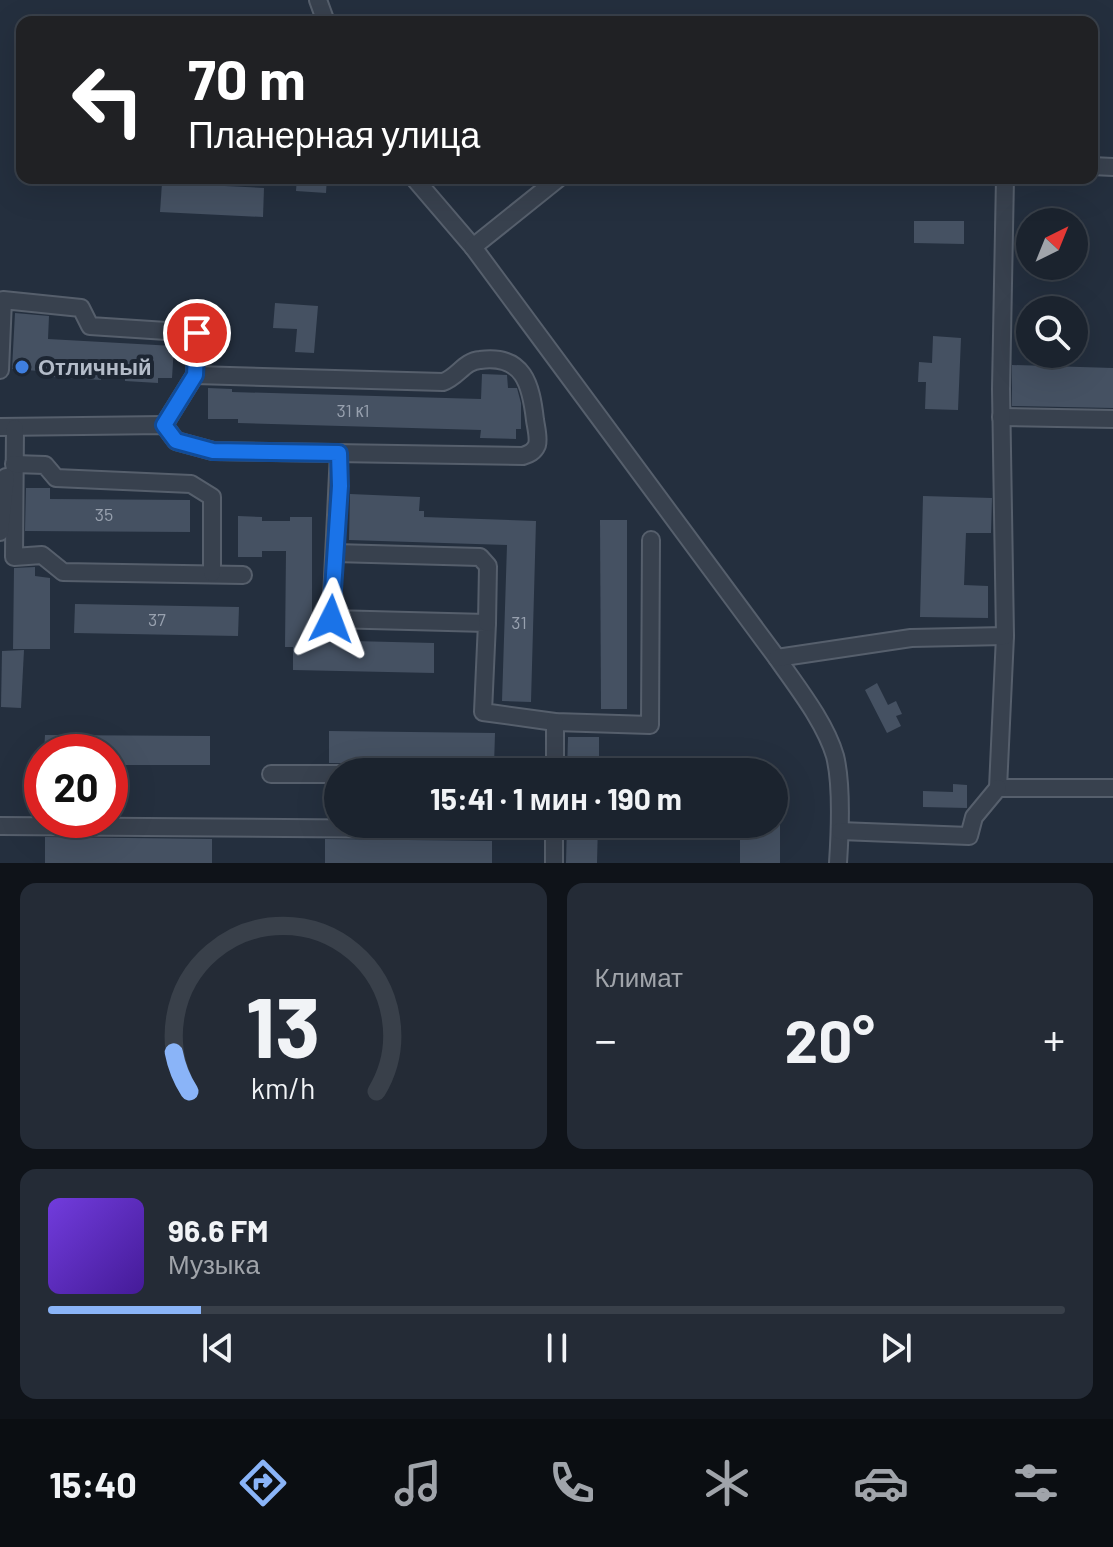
<!DOCTYPE html>
<html lang="ru">
<meta charset="utf-8">
<style>
body{margin:0;font-family:Barlow,sans-serif;background:#242b36;color:#f1f3f6;height:100vh;display:flex;flex-direction:column;font-size:30px;white-space:nowrap}
*{box-sizing:border-box;margin:0}
p{font-size:26px;color:#a0a4aa}
.icon{flex:none;width:44px;height:44px;fill:none;stroke:currentColor;stroke-width:2;stroke-linecap:round;stroke-linejoin:round}
.map{position:relative;height:863px;overflow:hidden}
.details{display:flex;flex-direction:column;gap:20px;padding:20px;background:#0f1319;flex:1}
.details>*{flex:none}
.guide{position:absolute;left:16px;top:16px;width:1082px;height:168px;border-radius:16px;box-shadow:0 8px 32px #0002,0 0 0 2px #39404a;background:#202124;color:#fff;overflow:hidden}
.needle{width:52px;rotate:43deg}
.buttons{position:absolute;left:1016px;top:208px;display:grid;gap:16px}
.buttons a{display:grid;place-items:center;width:72px;height:72px;border-radius:50%;background:#1b232e;box-shadow:0 8px 32px #0002,0 0 0 2px #39404a;font-size:40px}
.speed{position:absolute;left:24px;top:734px;display:flex;gap:16px;font-size:40px;font-weight:700;text-align:center}
.speed>*{display:grid;place-content:center;width:104px;height:104px;border-radius:50%;background:#1b232e;box-shadow:0 8px 32px #0002,0 0 0 2px #39404a;line-height:1}
.speed .limit{border:12px solid #d22;background:#fff;color:#111}
.pin{position:absolute;display:grid;place-items:center;width:68px;height:68px;color:#fff;margin:-34px;border:4px solid #fff;border-radius:50%;box-shadow:0 2px 8px #0007}
.me{position:absolute;width:88px;margin:-44px;rotate:3deg;stroke-linejoin:round;filter:drop-shadow(0 0 6px #0008)}
.turn{display:flex;align-items:center;gap:28px;height:168px;padding:0 40px;font-size:36px}
.turn .icon{width:104px;height:104px;stroke-width:2.5}
.turn b{display:block;font-size:56px;line-height:68px}
.big{font-size:60px;font-weight:700;line-height:1.1}
.details .widget{flex:1;display:flex;flex-direction:column;justify-content:center;gap:12px;min-width:0;padding:0 28px;border-radius:16px;background:#242b36}
.details .dial{align-items:center;gap:0}
.dial svg{height:208px;overflow:visible;fill:none;stroke:#39404a;stroke-width:7;stroke-linecap:round;text-anchor:middle}
.dial text{fill:#f1f3f6;stroke:none}
.song{display:flex;align-items:center;gap:24px}
.cover{width:96px;height:96px;border-radius:12px;background:linear-gradient(135deg,hsl(260 70% 55%),hsl(260 70% 35%))}
.played{height:8px;border-radius:4px;background:linear-gradient(90deg,#8ab4f8 15%,#39404a 15%)}
.keys{display:flex;justify-content:space-around;direction:ltr}
.heat{display:flex;justify-content:space-between;align-items:center;font-size:44px;direction:ltr}
.details .tiles{flex:1;display:grid;gap:20px;grid-template-columns:1fr 1fr}
.widget:last-child{grid-column:span 2}
.trip{position:absolute;left:324px;top:758px;width:464px;height:80px;border-radius:40px;background:#1b232e;box-shadow:0 8px 32px #0002,0 0 0 2px #39404a;font-weight:700;line-height:80px;text-align:center}
.dock{display:flex;height:128px;justify-content:space-around;align-items:center;background:#0b0e12;color:#a0a4aa}
.dock .icon{width:56px;height:56px}
.dock .current{color:#8ab4f8}
.dock b{font-size:36px;color:#f1f3f6}
.map>svg:first-child{display:block}
.building{fill:#455162}
.lines{fill:none;stroke-linecap:round;stroke-linejoin:round}
.minor-casing{stroke:#565f6c;stroke-width:20}
.minor{stroke:#38414e;stroke-width:16}
.route-casing{stroke:#114b97;stroke-width:20}
.route{stroke:#1a73e8;stroke-width:14}
.shop-dot{fill:#3f7fe0;stroke:#1d2633;stroke-width:3}
.labels{text-anchor:middle;stroke-width:8;stroke-linejoin:round;paint-order:stroke}
.number-label{font-size:18px;fill:#98a1af}
.poi-label{font-size:22px;font-weight:bold;fill:#b4bcc9;stroke:#1d2633;text-anchor:start}
</style>
<div class="map">
<svg width="1113" height="863" viewBox="0 0 1113 863">
<rect width="100%" height="100%" fill="#242f3e"/>
<!-- building -->
<g class="building">
<polygon points="297,178 327,178 326,193 296,191"/>
<polygon points="162,183 264,188 263,217 160,212"/>
<polygon points="914,221 964,221 964,244 914,243"/>
<polygon points="275,303 318,306 314,353 295,352 297,329 273,328"/>
<polygon points="15,313 49,316 48,339 174,346 172,378 158,378 158,383 125,381 125,376 101,374 101,380 53,377 53,372 12,369"/>
<polygon points="933,336 961,338 958,410 925,409 926,382 918,382 919,362 932,363"/>
<polygon points="1012,365 1113,368 1113,408 1012,406"/>
<polygon points="482,374 507,375 508,388 517,388 521,403 521,429 516,429 516,439 480,438 481,430 238,423 238,419 208,419 208,388 232,389 232,392 481,399"/>
<polygon points="26,488 50,488 50,499 190,500 190,532 25,531"/>
<polygon points="350,494 420,497 419,511 424,511 424,517 536,521 531,702 502,701 507,545 349,540"/>
<polygon points="923,496 992,498 991,533 966,533 964,585 988,586 988,618 920,617"/>
<polygon points="238,516 262,517 262,521 290,521 290,517 312,517 312,640 434,643 434,673 293,670 293,647 285,647 286,551 262,551 262,557 238,557"/>
<polygon points="600,520 627,520 627,709 601,709"/>
<polygon points="35,567 35,576 50,578 50,649 13,649 14,568"/>
<polygon points="75,604 239,607 238,636 74,633"/>
<polygon points="24,650 21,708 1,707 2,651"/>
<polygon points="877,683 888,705 896,701 902,714 896,716 901,726 887,733 865,690"/>
<polygon points="329,731 495,733 494,765 329,763"/>
<polygon points="45,735 210,736 210,765 110,765 110,752 44,752"/>
<polygon points="568,737 599,737 599,772 567,772"/>
<polygon points="953,784 967,785 967,808 923,807 923,791 953,792"/>
<polygon points="567,824 598,824 597,863 566,863"/>
<rect x="740" y="824" width="40" height="39"/>
<polygon points="45,837 212,839 212,863 45,863"/>
<polygon points="325,839 492,841 492,863 325,863"/>
</g>
<g class="lines">
<!-- minor casing -->
<g class="minor-casing">
<g id="minor">
<polyline points="318,0 326,22"/>
<polyline points="1092,166 1113,167"/>
<polyline points="414,178 473,247"/>
<path d="M559 178 473 247 777 658C797 687 825 722 835 756 842 784 840 833 838 863"/>
<polyline points="0,370 3,300 81,308 90,326 197,333 195,375 164,425"/>
<polyline points="1001,417 1113,419"/>
<path d="M0 427 164 425 176 441 213 451 523 456C529 454 534 452 537 445 539 438 536 427 535 420 531 385 524 354 480 360 464 361 458 377 443 382L195 375"/>
<polyline points="15,428 14,557 42,555 63,572 243,575"/>
<polyline points="339,453 331,619 487,623 483,712 555,722 650,725 651,540"/>
<polyline points="14,464 45,465 56,478 191,484 212,497 212,573"/>
<polyline points="0,532 6,477"/>
<polyline points="335,553 480,557 488,566 487,623"/>
<polyline points="1005,636 998,788 1113,788"/>
<polyline points="777,658 911,638 1005,636 1001,389 1005,178"/>
<polyline points="555,772 555,722"/>
<polyline points="271,774 338,774"/>
<polyline points="0,826 554,830"/>
<polyline points="840,831 969,836 974,817 998,788"/>
<polyline points="554,863 554,824"/>
</g>
</g>
<!-- minor -->
<use href="#minor" class="minor"/>
</g>
<g class="lines">
<!-- route casing -->
<g class="route-casing">
<polyline id="route" points="197,333 195,375 164,425 176,441 213,451 339,453 340,486 331,619"/>
</g>
<!-- route -->
<use href="#route" class="route"/>
</g>
<!-- markers -->
<circle class="shop-dot" cx="22" cy="367" r="8"/>
<g class="labels">
<!-- number labels -->
<g class="number-label">
<text x="353" y="417">31 к1</text>
<text x="104" y="521">35</text>
<text x="157" y="626">37</text>
<text x="519" y="629">31</text>
</g>
<!-- poi labels -->
<g class="poi-label">
<text x="38" y="375">Отличный</text>
</g>
</g>
</svg>
<div class="buttons">
<a><svg class="needle" viewBox="-14 -14 28 28"><path d="M0-13l5 13h-10z" fill="#e53935"/><path d="M0 13l5-13h-10z" fill="#a0a4aa"/></svg></a>
<a><svg class="icon" aria-label="search" viewBox="0 0 24 24"><circle cx="10" cy="10" r="6"/><path d="M15 15l6 6"/></svg></a>
</div>
<div class="speed"><div class="limit">20</div></div>
<div class="pin" style="left:197px;top:333px;background:#d93025"><svg class="icon" aria-label="arrive" viewBox="0 0 24 24"><path d="M6 21V4h12l-3 4 3 4H6"/></svg></div>
<svg class="me" style="left:331px;top:619px" viewBox="-20 -20 40 40"><path d="M0-17L14 15 0 8-14 15z" fill="#1a73e8" stroke="#fff" stroke-width="4"/></svg>
<div class="trip">15:41 · 1 мин · 190 m</div>
<div class="guide">
<div class="turn"><svg class="icon" aria-label="left" viewBox="0 0 24 24"><path d="M17 20v-9H6M10 6l-5 5 5 5"/></svg><div><b>70 m</b>Планерная улица</div></div>
</div>
</div>
<section class="details">
<div class="tiles">
<div class="widget dial"><svg viewBox="0 0 100 80">
<path d="M14 69A42 42 0 1 1 86 69"/>
<path d="M14 69A42 42 0 0 1 8 54" stroke="#8ab4f8"/>
<text x="50" y="56" font-size="32" font-weight="700">13</text>
<text x="50" y="72" font-size="11">km/h</text>
</svg></div>
<div class="widget"><p>Климат</p>
<div class="heat"><a>−</a><b class="big">20°</b><a>+</a></div>
</div>
<div class="widget">
<div class="song"><i class="cover"></i><div><b>96.6 FM</b><p>Музыка</p></div></div>
<div class="played"></div>
<div class="keys"><svg class="icon" aria-label="previous" viewBox="0 0 24 24"><path d="M18 5L8 12l10 7zM5 5v14"/></svg><svg class="icon" aria-label="pause" viewBox="0 0 24 24"><path d="M8 5v14M16 5v14"/></svg><svg class="icon" aria-label="next" viewBox="0 0 24 24"><path d="M6 5l10 7-10 7zM19 5v14"/></svg></div>
</div>
</div>
</section>
<nav class="dock">
<b>15:40</b>
<svg class="icon current" aria-label="directions" viewBox="0 0 24 24"><path d="M12 3l9 9-9 9-9-9zM9 14v-3h6M13 9l2 2-2 2"/></svg>
<svg class="icon" aria-label="music" viewBox="0 0 24 24"><path d="M9 18V5l10-2v13"/><circle cx="6" cy="18" r="3"/><circle cx="16" cy="16" r="3"/></svg>
<svg class="icon" aria-label="phone" viewBox="0 0 24 24"><path d="M5 4h4l2 5-3 2q2 4 5 5l2-3 5 2v4C11 20 4 13 5 4z"/></svg>
<svg class="icon" aria-label="climate" viewBox="0 0 24 24"><path d="M12 3v18M4 7l16 10M4 17L20 7"/></svg>
<svg class="icon" aria-label="car" viewBox="0 0 24 24"><path d="M5 17H2v-5l4-1 3-4h7l3 4 3 1v5h-3M9 17h6M6 11h13"/><circle cx="7" cy="17" r="2"/><circle cx="17" cy="17" r="2"/></svg>
<svg class="icon" aria-label="filters" viewBox="0 0 24 24"><path d="M4 7h16M4 17h16"/><circle cx="9" cy="7" r="2"/><circle cx="15" cy="17" r="2"/></svg>
</nav>
